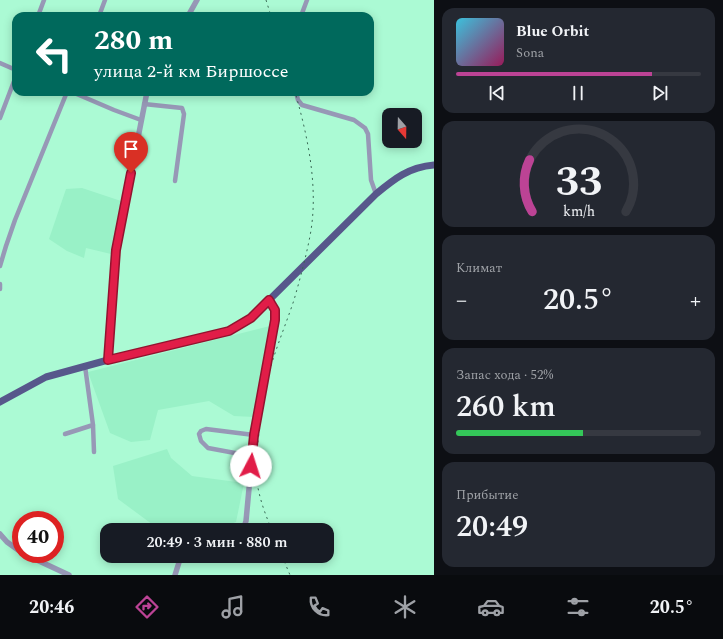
<!DOCTYPE html>
<html lang="ru">
<meta charset="utf-8">
<style>
body{margin:0;font-family:Spectral,serif;background:#242831;color:#f1f3f6;height:100vh;display:flex;flex-direction:column;font-size:15px;white-space:nowrap}
*{box-sizing:border-box;margin:0}
p{font-size:13px;color:#9ea1a6}
.icon{flex:none;width:22px;height:22px;fill:none;stroke:currentColor;stroke-width:2;stroke-linecap:round;stroke-linejoin:round}
.map{position:relative;flex:1;overflow:hidden}
.panel{display:flex;flex-direction:column;gap:8px;padding:8px;background:#0d0f14;width:289px}
.panel>*{flex:none}
.top-card{position:absolute;left:12px;top:12px;width:362px;height:84px;border-radius:12px;box-shadow:0 2px 10px #0003;background:#00695c;color:#fff;overflow:hidden}
.needle{width:26px;rotate:160deg}
.buttons{position:absolute;left:382px;top:108px;display:grid;gap:8px}
.buttons a{display:grid;place-items:center;width:40px;height:40px;border-radius:8px;background:#171b24;box-shadow:0 2px 10px #0003;font-size:20px}
.speed{position:absolute;left:12px;top:511px;display:flex;gap:8px;font-size:20px;font-weight:700;text-align:center}
.speed>*{display:grid;place-content:center;width:52px;height:52px;border-radius:50%;background:#171b24;box-shadow:0 2px 10px #0003;line-height:1}
.speed .limit{border:6px solid #d22;background:#fff;color:#111}
.pin{position:absolute;display:grid;place-items:center;width:34px;height:34px;color:#fff;margin:-41px -17px;border-radius:50% 50% 50% 0;rotate:-45deg;box-shadow:0 0 4px #0007}
.pin .icon{rotate:45deg}
.me{position:absolute;width:44px;margin:-22px;rotate:5deg;stroke-linejoin:round;filter:drop-shadow(0 0 3px #0008)}
.turn{display:flex;align-items:center;gap:14px;height:84px;padding:0 16px;font-size:18px}
.turn .icon{width:52px;height:52px;stroke-width:2.5}
.turn b{display:block;font-size:28px;line-height:34px}
.big{font-size:30px;font-weight:600;line-height:1.1}
.panel .widget{flex:1;display:flex;flex-direction:column;justify-content:center;gap:6px;min-width:0;padding:0 14px;border-radius:12px;background:#242831}
.panel .dial{align-items:center;gap:0}
.dial svg{height:104px;overflow:visible;fill:none;stroke:#363941;stroke-width:7;stroke-linecap:round;text-anchor:middle}
.dial text{fill:#f1f3f6;stroke:none}
.song{display:flex;align-items:center;gap:12px}
.cover{width:48px;height:48px;border-radius:6px;background:linear-gradient(135deg,hsl(190 70% 55%),hsl(330 70% 35%))}
.played{height:4px;border-radius:2px;background:linear-gradient(90deg,#bc4395 80%,#363941 80%)}
.keys{display:flex;justify-content:space-around;direction:ltr}
.heat{display:flex;justify-content:space-between;align-items:center;font-size:22px;direction:ltr}
.charge{height:6px;border-radius:3px;background:linear-gradient(90deg,#34c759 52%,#363941 0)}
.trip{position:absolute;left:100px;top:523px;width:234px;height:40px;border-radius:12px;background:#171b24;box-shadow:0 2px 10px #0003;font-weight:600;line-height:40px;text-align:center}
.tabs{display:flex;height:64px;justify-content:space-around;align-items:center;background:#090b0e;color:#9ea1a6}
.tabs .icon{width:28px;height:28px}
.tabs .on{color:#bc4395}
.tabs b{font-size:18px;color:#f1f3f6}
main{display:flex;flex:1;min-height:0}
.map>svg:first-child{display:block}
.built{fill:#99f1c7}
.lines{fill:none;stroke-linecap:round;stroke-linejoin:round}
.minor{stroke:#9798b6;stroke-width:4.5}
.tertiary{stroke:#9798b6;stroke-width:5.5}
.primary{stroke:#57578b;stroke-width:7}
.rail{stroke:#396954;stroke-width:1;stroke-dasharray:2 4;stroke-linecap:butt}
.route-casing{stroke:#92132f;stroke-width:10}
.route{stroke:#e11d48;stroke-width:7}
</style>
<main>
<div class="map">
<svg width="434" height="575" viewBox="0 0 434 575">
<rect width="100%" height="100%" fill="#abfad4"/>
<!-- built -->
<g class="built">
<polygon points="82,188 121,201 111,254 86,248 84,258 67,251 49,239 66,189"/>
<polygon points="270,326 254,417 234,416 209,401 158,410 150,440 131,442 110,433 88,372"/>
<polygon points="167,449 171,458 192,476 244,483 236,522 217,529 181,524 170,530 160,530 118,499 113,466"/>
</g>
<g class="lines">
<!-- minor -->
<g class="minor">
<polyline points="38,16 44,0"/>
<polyline points="99,16 105,0"/>
<polyline points="301,16 307,0"/>
<polyline points="0,63 16,70"/>
<polyline points="72,92 114,110 141,120"/>
<polyline points="296,92 298,100 302,105 354,120 365,128 368,134 371,180 376,194"/>
<polyline points="144,104 182,108 184,114 175,181"/>
<polyline points="0,118 16,76"/>
<polyline points="0,266 6,246 15,220 67,92"/>
<polyline points="0,284 0,289"/>
<polyline points="93,425 94,452"/>
<polyline points="65,434 93,425 85,366"/>
<polyline points="251,456 208,448 201,441 199,434 201,431 206,429 254,435"/>
</g>
<!-- tertiary -->
<g class="tertiary">
<polyline points="188,16 197,0"/>
<polyline points="108,360 116,250 147,92"/>
<polyline points="243,530 246,521 254,435 275,320 275,310 269,300"/>
<polyline points="0,534 7,542 21,552"/>
<polyline points="24,554 69,575"/>
<polyline points="175,575 181,556"/>
</g>
<!-- primary -->
<path class="primary" d="M0 402 46 377 108 360 217 334 229 331 251 318 376 194C394 179 409 167 434 165"/>
<!-- rail -->
<g class="rail">
<polyline points="266,0 271,16"/>
<path d="M272 530C264 512 258 494 256 475 255 459 258 442 260 426 262 414 263 402 265 390 271 359 284 330 294 300 300 279 306 257 310 236 319 189 308 137 295 92"/>
<polyline points="282,556 290,575"/>
</g>
</g>
<g class="lines">
<!-- route casing -->
<g class="route-casing">
<polyline id="route" points="131,173 116,250 108,360 229,331 251,318 269,300 275,310 275,320 254,435 251,466"/>
</g>
<!-- route -->
<use href="#route" class="route"/>
</g>
</svg>
<div class="buttons">
<a><svg class="needle" viewBox="-14 -14 28 28"><path d="M0-13l5 13h-10z" fill="#e53935"/><path d="M0 13l5-13h-10z" fill="#9ea1a6"/></svg></a>
</div>
<div class="speed"><div class="limit">40</div></div>
<div class="pin" style="left:131px;top:173px;background:#d93025"><svg class="icon" aria-label="arrive" viewBox="0 0 24 24"><path d="M6 21V4h12l-3 4 3 4H6"/></svg></div>
<svg class="me" style="left:251px;top:466px" viewBox="-20 -20 40 40"><circle r="19" fill="#fff"/><path d="M0-13L10 11 0 6-10 11z" fill="#e11d48"/></svg>
<div class="trip">20:49 · 3 мин · 880 m</div>
<div class="top-card">
<div class="turn"><svg class="icon" aria-label="left" viewBox="0 0 24 24"><path d="M17 20v-9H6M10 6l-5 5 5 5"/></svg><div><b>280 m</b>улица 2-й км Биршоссе</div></div>
</div>
</div>
<section class="panel">
<div class="widget">
<div class="song"><i class="cover"></i><div><b>Blue Orbit</b><p>Sona</p></div></div>
<div class="played"></div>
<div class="keys"><svg class="icon" aria-label="previous" viewBox="0 0 24 24"><path d="M18 5L8 12l10 7zM5 5v14"/></svg><svg class="icon" aria-label="pause" viewBox="0 0 24 24"><path d="M8 5v14M16 5v14"/></svg><svg class="icon" aria-label="next" viewBox="0 0 24 24"><path d="M6 5l10 7-10 7zM19 5v14"/></svg></div>
</div>
<div class="widget dial"><svg viewBox="0 0 100 80">
<path d="M14 69A42 42 0 1 1 86 69"/>
<path d="M14 69A42 42 0 0 1 12 29" stroke="#bc4395"/>
<text x="50" y="56" font-size="32" font-weight="700">33</text>
<text x="50" y="72" font-size="11">km/h</text>
</svg></div>
<div class="widget"><p>Климат</p>
<div class="heat"><a>−</a><b class="big">20.5°</b><a>+</a></div>
</div>
<div class="widget"><p>Запас хода · 52%</p><b class="big">260 km</b><div class="charge"></div></div>
<div class="widget"><p>Прибытие</p><b class="big">20:49</b></div>
</section>
</main>
<nav class="tabs">
<b>20:46</b>
<svg class="icon on" aria-label="directions" viewBox="0 0 24 24"><path d="M12 3l9 9-9 9-9-9zM9 14v-3h6M13 9l2 2-2 2"/></svg>
<svg class="icon" aria-label="music" viewBox="0 0 24 24"><path d="M9 18V5l10-2v13"/><circle cx="6" cy="18" r="3"/><circle cx="16" cy="16" r="3"/></svg>
<svg class="icon" aria-label="phone" viewBox="0 0 24 24"><path d="M5 4h4l2 5-3 2q2 4 5 5l2-3 5 2v4C11 20 4 13 5 4z"/></svg>
<svg class="icon" aria-label="climate" viewBox="0 0 24 24"><path d="M12 3v18M4 7l16 10M4 17L20 7"/></svg>
<svg class="icon" aria-label="car" viewBox="0 0 24 24"><path d="M5 17H2v-5l4-1 3-4h7l3 4 3 1v5h-3M9 17h6M6 11h13"/><circle cx="7" cy="17" r="2"/><circle cx="17" cy="17" r="2"/></svg>
<svg class="icon" aria-label="filters" viewBox="0 0 24 24"><path d="M4 7h16M4 17h16"/><circle cx="9" cy="7" r="2"/><circle cx="15" cy="17" r="2"/></svg>
<b>20.5°</b>
</nav>
